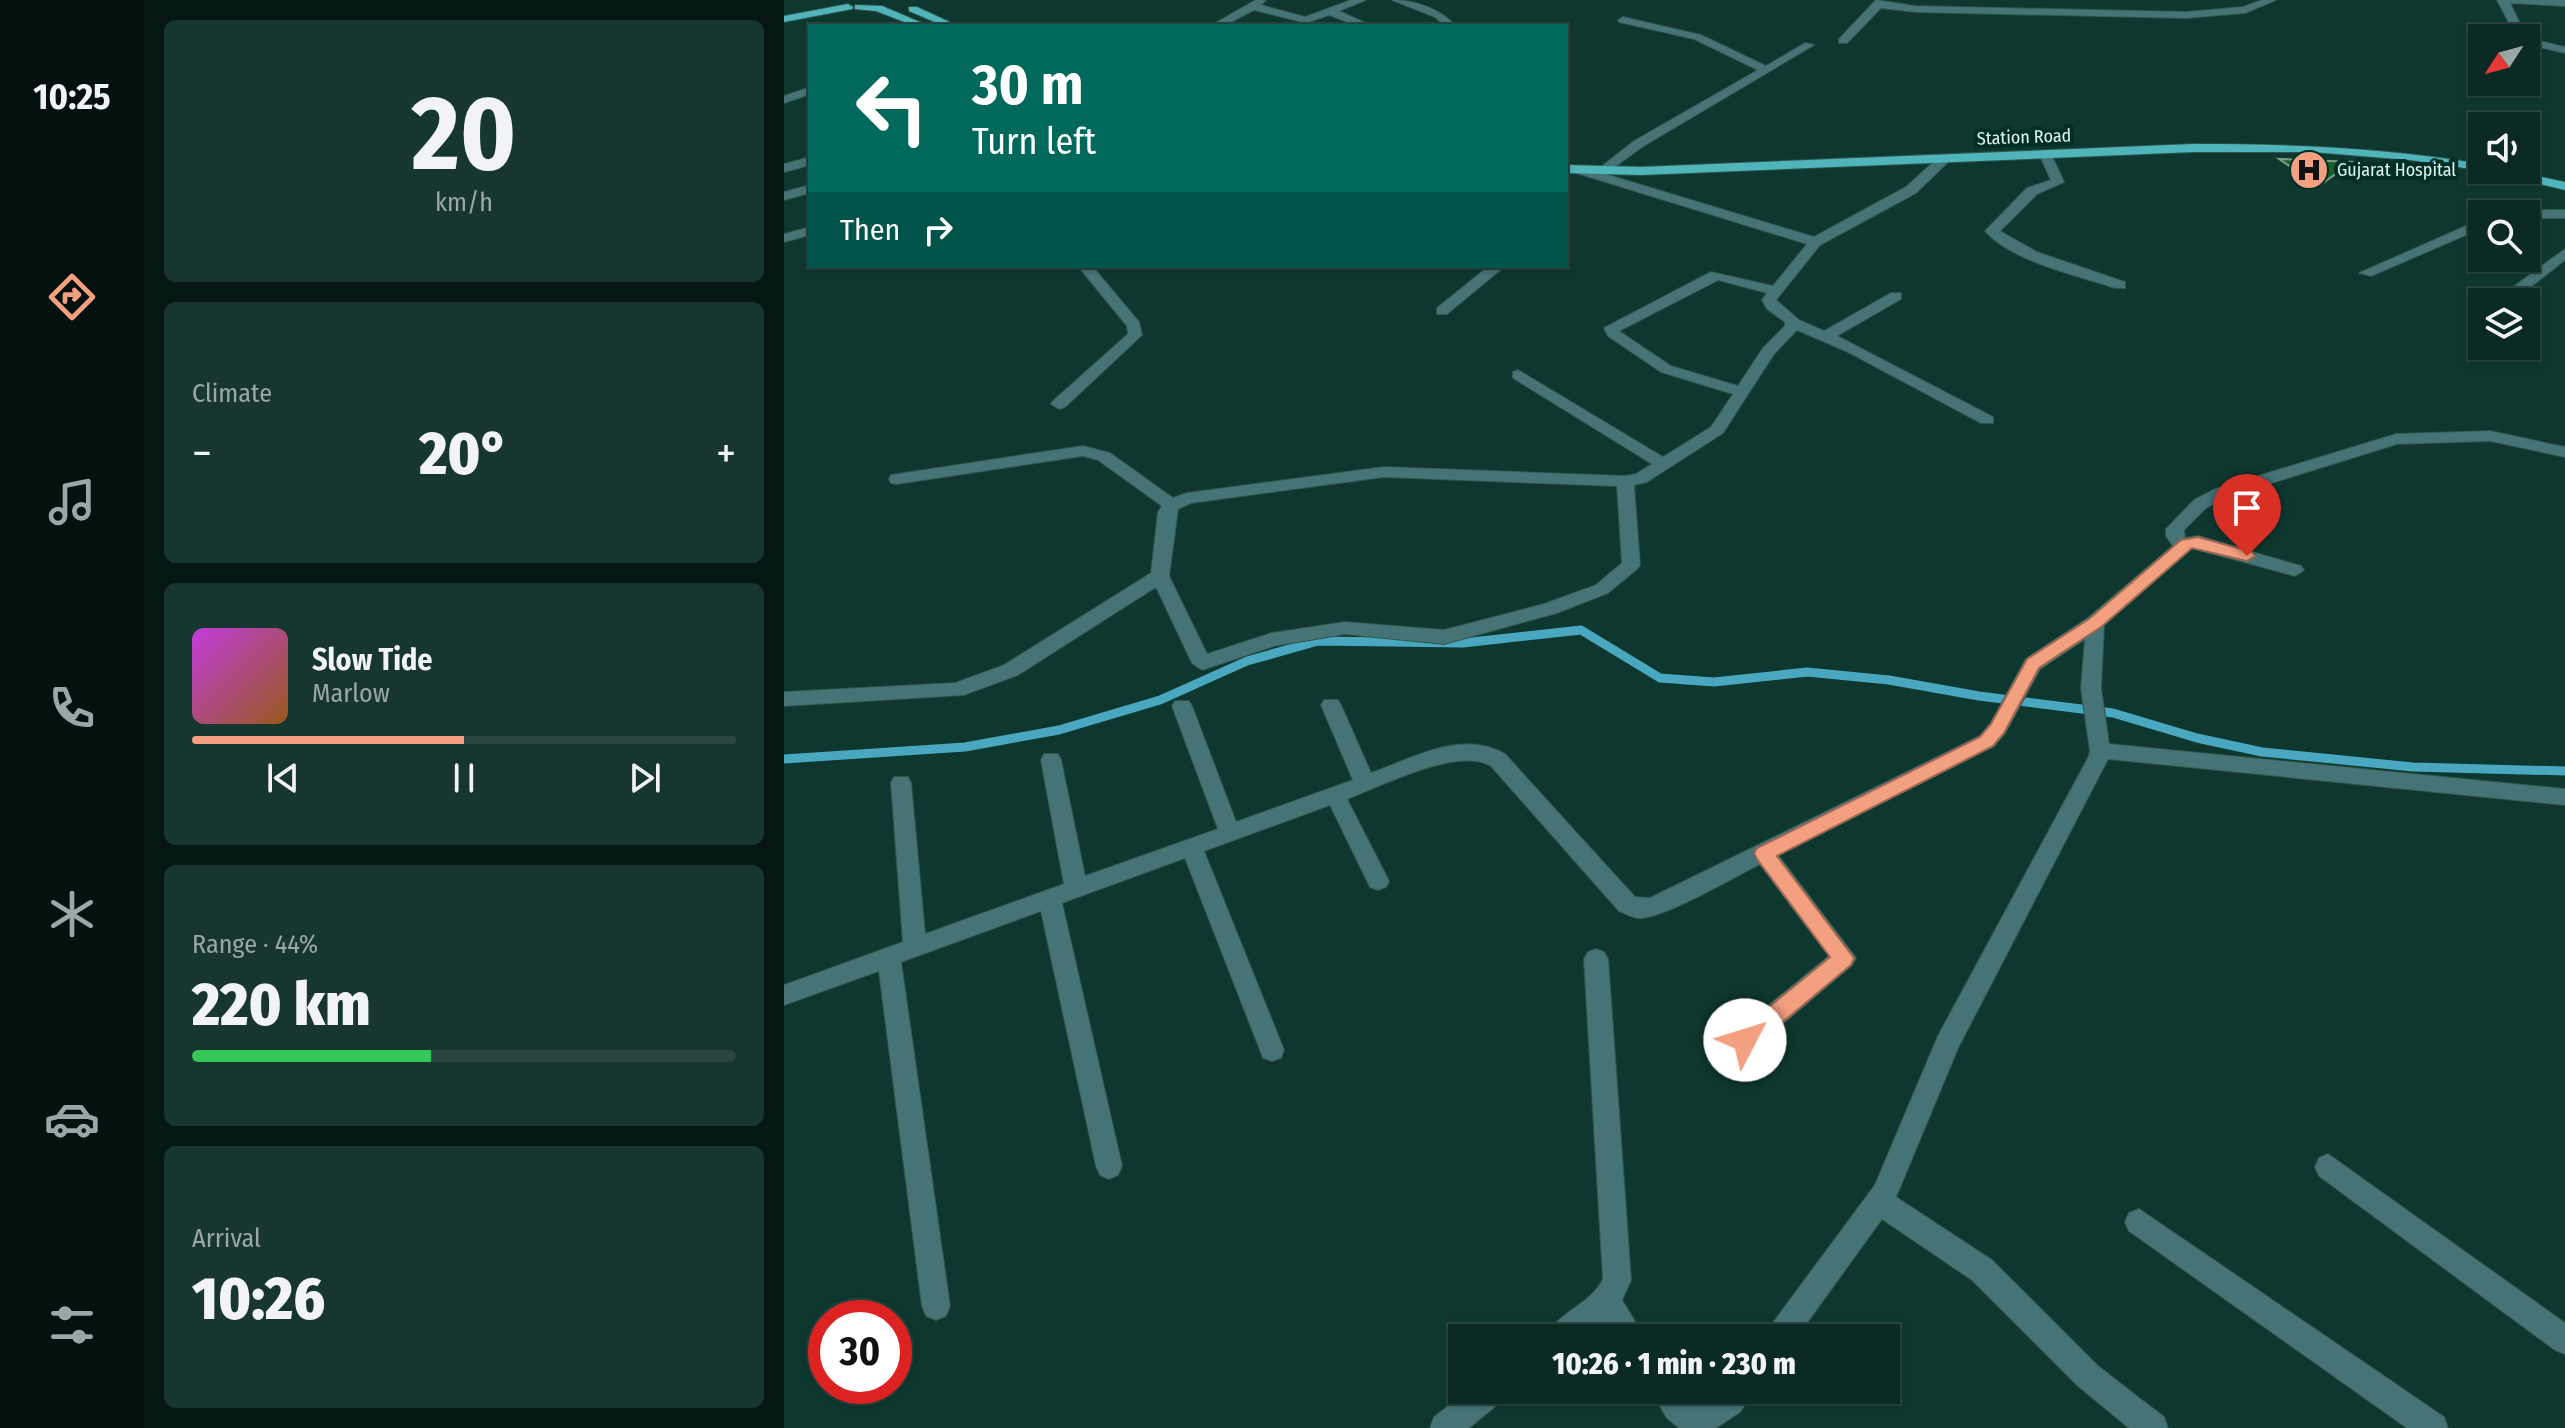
<!DOCTYPE html>
<meta charset="utf-8">
<style>
body{margin:0;font-family:"Fira Sans Condensed",sans-serif;background:#183630;color:#f1f3f6;height:100vh;display:flex;flex-direction:column;font-size:30px;white-space:nowrap}
*{box-sizing:border-box;margin:0}
p{font-size:26px;color:#99a7a6}
.icon{flex:none;width:44px;height:44px;fill:none;stroke:currentColor;stroke-width:2;stroke-linecap:round;stroke-linejoin:round}
.map{position:relative;flex:1;overflow:hidden}
.side{display:flex;flex-direction:column;gap:20px;padding:20px;background:#061713;width:640px}
.side>*{flex:none}
.guide{position:absolute;left:24px;top:24px;width:760px;height:244px;border-radius:0px;box-shadow:0 2px 6px #0004,0 0 0 2px #2a4641;background:#00695c;color:#fff;overflow:hidden}
.needle{width:52px;rotate:234deg}
.buttons{position:absolute;left:1684px;top:24px;display:grid;gap:16px}
.buttons a{display:grid;place-items:center;width:72px;height:72px;border-radius:0px;background:#0a2a23;box-shadow:0 2px 6px #0004,0 0 0 2px #2a4641;font-size:40px}
.speed{position:absolute;left:24px;top:1300px;display:flex;gap:16px;font-size:40px;font-weight:700;text-align:center}
.speed>*{display:grid;place-content:center;width:104px;height:104px;border-radius:50%;background:#0a2a23;box-shadow:0 2px 6px #0004,0 0 0 2px #2a4641;line-height:1}
.speed .limit{border:12px solid #d22;background:#fff;color:#111}
.pin{position:absolute;display:grid;place-items:center;width:68px;height:68px;color:#fff;margin:-82px -34px;border-radius:50% 50% 50% 0;rotate:-45deg;box-shadow:0 0 8px #0007}
.pin .icon{rotate:45deg}
.me{position:absolute;width:88px;margin:-44px;rotate:50deg;stroke-linejoin:round;filter:drop-shadow(0 0 6px #0008)}
.turn{display:flex;align-items:center;gap:28px;height:168px;padding:0 32px;font-size:36px}
.turn .icon{width:104px;height:104px;stroke-width:2.5}
.turn b{display:block;font-size:56px;line-height:68px}
.then{display:flex;align-items:center;height:76px;padding:0 32px;background:#0003;gap:16px;font-size:30px}
.big{font-size:60px;font-weight:800;line-height:1.1}
.side .card{flex:1;display:flex;flex-direction:column;justify-content:center;gap:12px;min-width:0;padding:0 28px;border-radius:12px;background:#183630}
.side .dial{align-items:center;gap:0}
.dial b{font-size:104px;line-height:1}
.song{display:flex;align-items:center;gap:24px}
.cover{width:96px;height:96px;border-radius:12px;background:linear-gradient(135deg,hsl(290 70% 55%),hsl(30 70% 35%))}
.played{height:8px;border-radius:4px;background:linear-gradient(90deg,#f2a07f 50%,#2a4641 50%)}
.keys{display:flex;justify-content:space-around;direction:ltr}
.heat{display:flex;justify-content:space-between;align-items:center;font-size:44px;direction:ltr}
.charge{height:12px;border-radius:6px;background:linear-gradient(90deg,#34c759 44%,#2a4641 0)}
.trip{position:absolute;left:664px;top:1324px;width:452px;height:80px;border-radius:0px;background:#0a2a23;box-shadow:0 2px 6px #0004,0 0 0 2px #2a4641;font-weight:800;line-height:80px;text-align:center}
main{display:flex;flex:1;min-height:0}
.dock{display:flex;flex-direction:column;width:144px;justify-content:space-around;align-items:center;background:#04110e;color:#99a7a6}
.dock .icon{width:56px;height:56px}
.dock .selected{color:#f2a07f}
.dock b{font-size:36px;color:#f1f3f6}
.map>svg:first-child{display:block}
.lines{fill:none;stroke-linecap:round;stroke-linejoin:round}
.stream{stroke:#4aa7c0;stroke-width:9}
.building{fill:#17602b;stroke:#7f9d83;stroke-width:2}
.minor-casing{stroke:#2f564d;stroke-width:2}
.major-casing{stroke:#2f564d;stroke-width:2}
.minor{fill:#467376;fill-rule:evenodd}
.major{fill:#50b5bb;fill-rule:evenodd}
.route{fill:#f2a07f;stroke:#9d6853;stroke-width:2}
.labels{text-anchor:middle;stroke-width:8;stroke-linejoin:round;paint-order:stroke}
.far-street-label{font-size:18px;fill:#def4ed;stroke:#012e25}
.far-poi-label{font-size:18px;fill:#def4ed;stroke:#012e25;text-anchor:start}
</style>
<main>
<nav class="dock">
<b>10:25</b>
<svg class="icon selected" aria-label="directions" viewBox="0 0 24 24"><path d="M12 3l9 9-9 9-9-9zM9 14v-3h6M13 9l2 2-2 2"/></svg>
<svg class="icon" aria-label="music" viewBox="0 0 24 24"><path d="M9 18V5l10-2v13"/><circle cx="6" cy="18" r="3"/><circle cx="16" cy="16" r="3"/></svg>
<svg class="icon" aria-label="phone" viewBox="0 0 24 24"><path d="M5 4h4l2 5-3 2q2 4 5 5l2-3 5 2v4C11 20 4 13 5 4z"/></svg>
<svg class="icon" aria-label="climate" viewBox="0 0 24 24"><path d="M12 3v18M4 7l16 10M4 17L20 7"/></svg>
<svg class="icon" aria-label="car" viewBox="0 0 24 24"><path d="M5 17H2v-5l4-1 3-4h7l3 4 3 1v5h-3M9 17h6M6 11h13"/><circle cx="7" cy="17" r="2"/><circle cx="17" cy="17" r="2"/></svg>
<svg class="icon" aria-label="filters" viewBox="0 0 24 24"><path d="M4 7h16M4 17h16"/><circle cx="9" cy="7" r="2"/><circle cx="15" cy="17" r="2"/></svg>
</nav>
<section class="side">
<div class="card dial"><b>20</b><p>km/h</p></div>
<div class="card"><p>Climate</p>
<div class="heat"><a>−</a><b class="big">20°</b><a>+</a></div>
</div>
<div class="card">
<div class="song"><i class="cover"></i><div><b>Slow Tide</b><p>Marlow</p></div></div>
<div class="played"></div>
<div class="keys"><svg class="icon" aria-label="previous" viewBox="0 0 24 24"><path d="M18 5L8 12l10 7zM5 5v14"/></svg><svg class="icon" aria-label="pause" viewBox="0 0 24 24"><path d="M8 5v14M16 5v14"/></svg><svg class="icon" aria-label="next" viewBox="0 0 24 24"><path d="M6 5l10 7-10 7zM19 5v14"/></svg></div>
</div>
<div class="card"><p>Range · 44%</p><b class="big">220 km</b><div class="charge"></div></div>
<div class="card"><p>Arrival</p><b class="big">10:26</b></div>
</section>
<div class="map">
<svg width="1781" height="1428" viewBox="0 0 1781 1428">
<rect width="100%" height="100%" fill="#0e382f"/>
<g class="lines">
<!-- stream -->
<polyline class="stream" points="0,759 181,747 275,730 376,700 463,661 534,641 679,643 797,630 876,678 930,682 1023,672 1105,680 1195,696 1329,713 1413,738 1478,752 1629,767 1781,771"/>
</g>
<!-- building -->
<polygon class="building" points="1495,159 1568,162 1535,186"/>
<g class="lines">
<!-- minor casing -->
<g class="minor-casing">
<g id="minor">
<polygon points="472,0 482,0 477,5 521,17 567,0 582,0 555,11 588,26 574,26 545,15 522,23 470,10 439,26 426,26"/>
<path d="M608 0C632 0 656 9 672 26H661L651 17Z"/>
<polygon points="1092,0 1131,6 1402,12 1459,7 1478,0 1492,0 1461,13 1402,18 1131,12 1097,8 1063,43 1055,43 1055,39"/>
<polygon points="1713,0 1781,0 1781,6 1726,3 1743,38 1781,47 1781,53 1742,44 1742,38 1733,38"/>
<path d="M839 17 917 35 982 66 1021 43 1030 45 858 147 821 174 1030 237 1122 187 1157 155H1165V161L1132 193 1036 245 992 300 1015 320 1040 331 1107 293H1117V299L1053 336 1209 417V423H1197L1064 352 1013 330 990 354 939 433 863 482 850 485 856 565 853 569 824 593 773 613 660 644 561 634 490 646 418 670 408 663 372 587 234 675 180 695 0 706V692L171 683 220 665 367 573 374 512 378 506 314 460 299 456 113 484 107 483 105 479 107 475 299 446 326 453 389 498 403 493 600 467 841 476 852 474 868 464 729 378V372L734 370 879 457 927 427 949 394 877 372 824 336 820 328 927 272 989 286 1023 244 789 172V166L816 172 817 167 850 141 974 70 910 39 835 22 834 20ZM934 280 983 293 978 300 983 309 1001 322V326L979 348 954 386 887 366 835 331ZM600 477 833 486 838 563 812 585 760 604 660 630 561 622 488 633 423 654 385 576 394 509 407 503Z"/>
<polygon points="26,87 26,94 0,103 0,96"/>
<path d="M1261 150 1267 154 1280 182 1253 194 1216 231 1253 252 1341 282V288H1331C1292 275 1229 262 1201 231L1243 188 1267 180 1255 154Z"/>
<polygon points="26,157 26,165 0,172 0,164"/>
<polygon points="26,185 26,193 0,200 0,192"/>
<polygon points="1731,210 1781,210 1781,218 1742,218 1742,214 1724,214"/>
<polygon points="1698,219 1698,228 1587,276 1575,273"/>
<polygon points="26,227 26,235 0,242 0,234"/>
<polygon points="1781,249 1781,260 1731,299 1721,299 1721,293"/>
<polygon points="294,266 308,266 355,322 358,335 281,407 275,409 267,404 269,401 344,334 343,326"/>
<polygon points="705,266 721,266 663,314 653,314 653,308"/>
<path d="M1706 431 1781 447V457L1706 441 1613 444 1443 497 1422 508 1400 530 1401 538 1414 536 1517 566 1520 570 1511 576 1408 548 1320 625 1317 688 1325 744 1781 789V805L1324 759 1174 1048 1112 1197 1208 1260 1314 1366 1380 1417 1384 1428H1345L1294 1386 1188 1280 1098 1219 1012 1338H981L985 1328 1091 1185 1154 1036 1304 758 1306 751 1297 688 1301 639 1256 669 1221 733 1210 746 994 855 1072 958 1068 965 970 1048 961 1051 952 1048 949 1040 952 1032 1045 956 976 864C952 876 876 921 853 918 847 917 840 913 835 911L707 766C674 746 598 786 563 799L605 881 602 887 594 890 586 887 546 805 420 851 500 1050 497 1058 488 1061 479 1058 476 1050 401 858 278 903 338 1166 334 1175 325 1179 316 1175 312 1166 257 911 117 962 166 1306 162 1316 152 1320 142 1316 138 1306 95 971 0 1005V985L119 942 107 783 110 777H124L127 783 141 934 280 884 257 760 260 754H274L277 760 301 876 434 829 388 706 391 701H405L408 706 452 822 569 780 537 705 540 700H554L557 705 587 773C629 758 678 729 721 754L851 897 866 898 1196 736 1207 723 1242 659 1304 618 1389 546 1382 536V529L1410 500 1431 489 1612 434Z"/>
<path d="M812 949 820 952 824 959 847 1280 838 1300 861 1338H830L820 1322 799 1338H762C772 1312 807 1305 819 1279L800 959 804 952Z"/>
<polygon points="1544,1154 1781,1323 1781,1354 1771,1350 1535,1176 1531,1167 1535,1158"/>
<polygon points="1355,1209 1660,1417 1664,1428 1623,1428 1345,1231 1341,1222 1345,1213"/>
<polygon points="685,1390 724,1390 719,1400 685,1428 646,1428 650,1417"/>
<polygon points="866,1390 898,1390 913,1404 925,1400 937,1390 971,1390 956,1412 932,1428 895,1428 883,1418"/>
</g>
</g>
<!-- major casing -->
<g class="major-casing">
<g id="major">
<polygon points="64,4 69,7 68,9 0,22 0,16"/>
<polygon points="71,5 98,6 145,26 131,26 92,11 71,9"/>
<polygon points="125,7 133,7 174,26 160,26 125,11"/>
<path d="M1409 144C1508 144 1600 148 1698 164V170H1724L1781 182V190L1701 171 1626 160 1529 152H1409L857 175 782 173V165L857 167Z"/>
</g>
</g>
<!-- minor -->
<use href="#minor" class="minor"/>
<!-- major -->
<use href="#major" class="major"/>
</g>
<!-- route -->
<polygon class="route" points="1414,537 1468,552 1471,556 1463,561 1408,548 1317,627 1255,668 1220,733 1209,746 993,856 1070,958 1067,965 969,1047 961,1050 953,1047 950,1040 953,1033 1046,957 973,859 970,853 973,848 1196,737 1207,724 1243,659 1305,619 1397,540"/>
<!-- icons -->
<defs>
<g id="hospital-disc" transform="scale(2)"><circle r="9.5" fill="#f2a07f" stroke="#012e25"/><path d="M-5-5h3v3.5h4V-5h3V5h-3V1.5h-4V5h-3Z" fill="#111"/></g>
</defs>
<g fill-rule="evenodd">
<use href="#hospital-disc" x="1525" y="170"/>
</g>
<g class="labels">
<!-- far-street labels -->
<g class="far-street-label">
<text transform="translate(1240 137) rotate(-2)" y="6">Station Road</text>
</g>
<!-- far-poi labels -->
<g class="far-poi-label">
<text x="1553" y="176">Gujarat Hospital</text>
</g>
</g>
</svg>
<div class="buttons">
<a><svg class="needle" viewBox="-14 -14 28 28"><path d="M0-13l5 13h-10z" fill="#e53935"/><path d="M0 13l5-13h-10z" fill="#99a7a6"/></svg></a>
<a><svg class="icon" aria-label="sound" viewBox="0 0 24 24"><path d="M4 9h4l5-4v14l-5-4H4zM17 9q2 3 0 6"/></svg></a>
<a><svg class="icon" aria-label="search" viewBox="0 0 24 24"><circle cx="10" cy="10" r="6"/><path d="M15 15l6 6"/></svg></a>
<a><svg class="icon" aria-label="layers" viewBox="0 0 24 24"><path d="M12 4l9 5-9 5-9-5zM3 14l9 5 9-5"/></svg></a>
</div>
<div class="speed"><div class="limit">30</div></div>
<div class="pin" style="left:1463px;top:556px;background:#d93025"><svg class="icon" aria-label="arrive" viewBox="0 0 24 24"><path d="M6 21V4h12l-3 4 3 4H6"/></svg></div>
<svg class="me" style="left:961px;top:1040px" viewBox="-20 -20 40 40"><circle r="19" fill="#fff"/><path d="M0-13L10 11 0 6-10 11z" fill="#f2a07f"/></svg>
<div class="trip">10:26 · 1 min · 230 m</div>
<div class="guide">
<div class="turn"><svg class="icon" aria-label="left" viewBox="0 0 24 24"><path d="M17 20v-9H6M10 6l-5 5 5 5"/></svg><div><b>30 m</b>Turn left</div></div>
<div class="then">Then<svg class="icon" aria-label="right" viewBox="0 0 24 24"><path d="M7 20v-9h11M14 6l5 5-5 5"/></svg></div>
</div>
</div>
</main>
